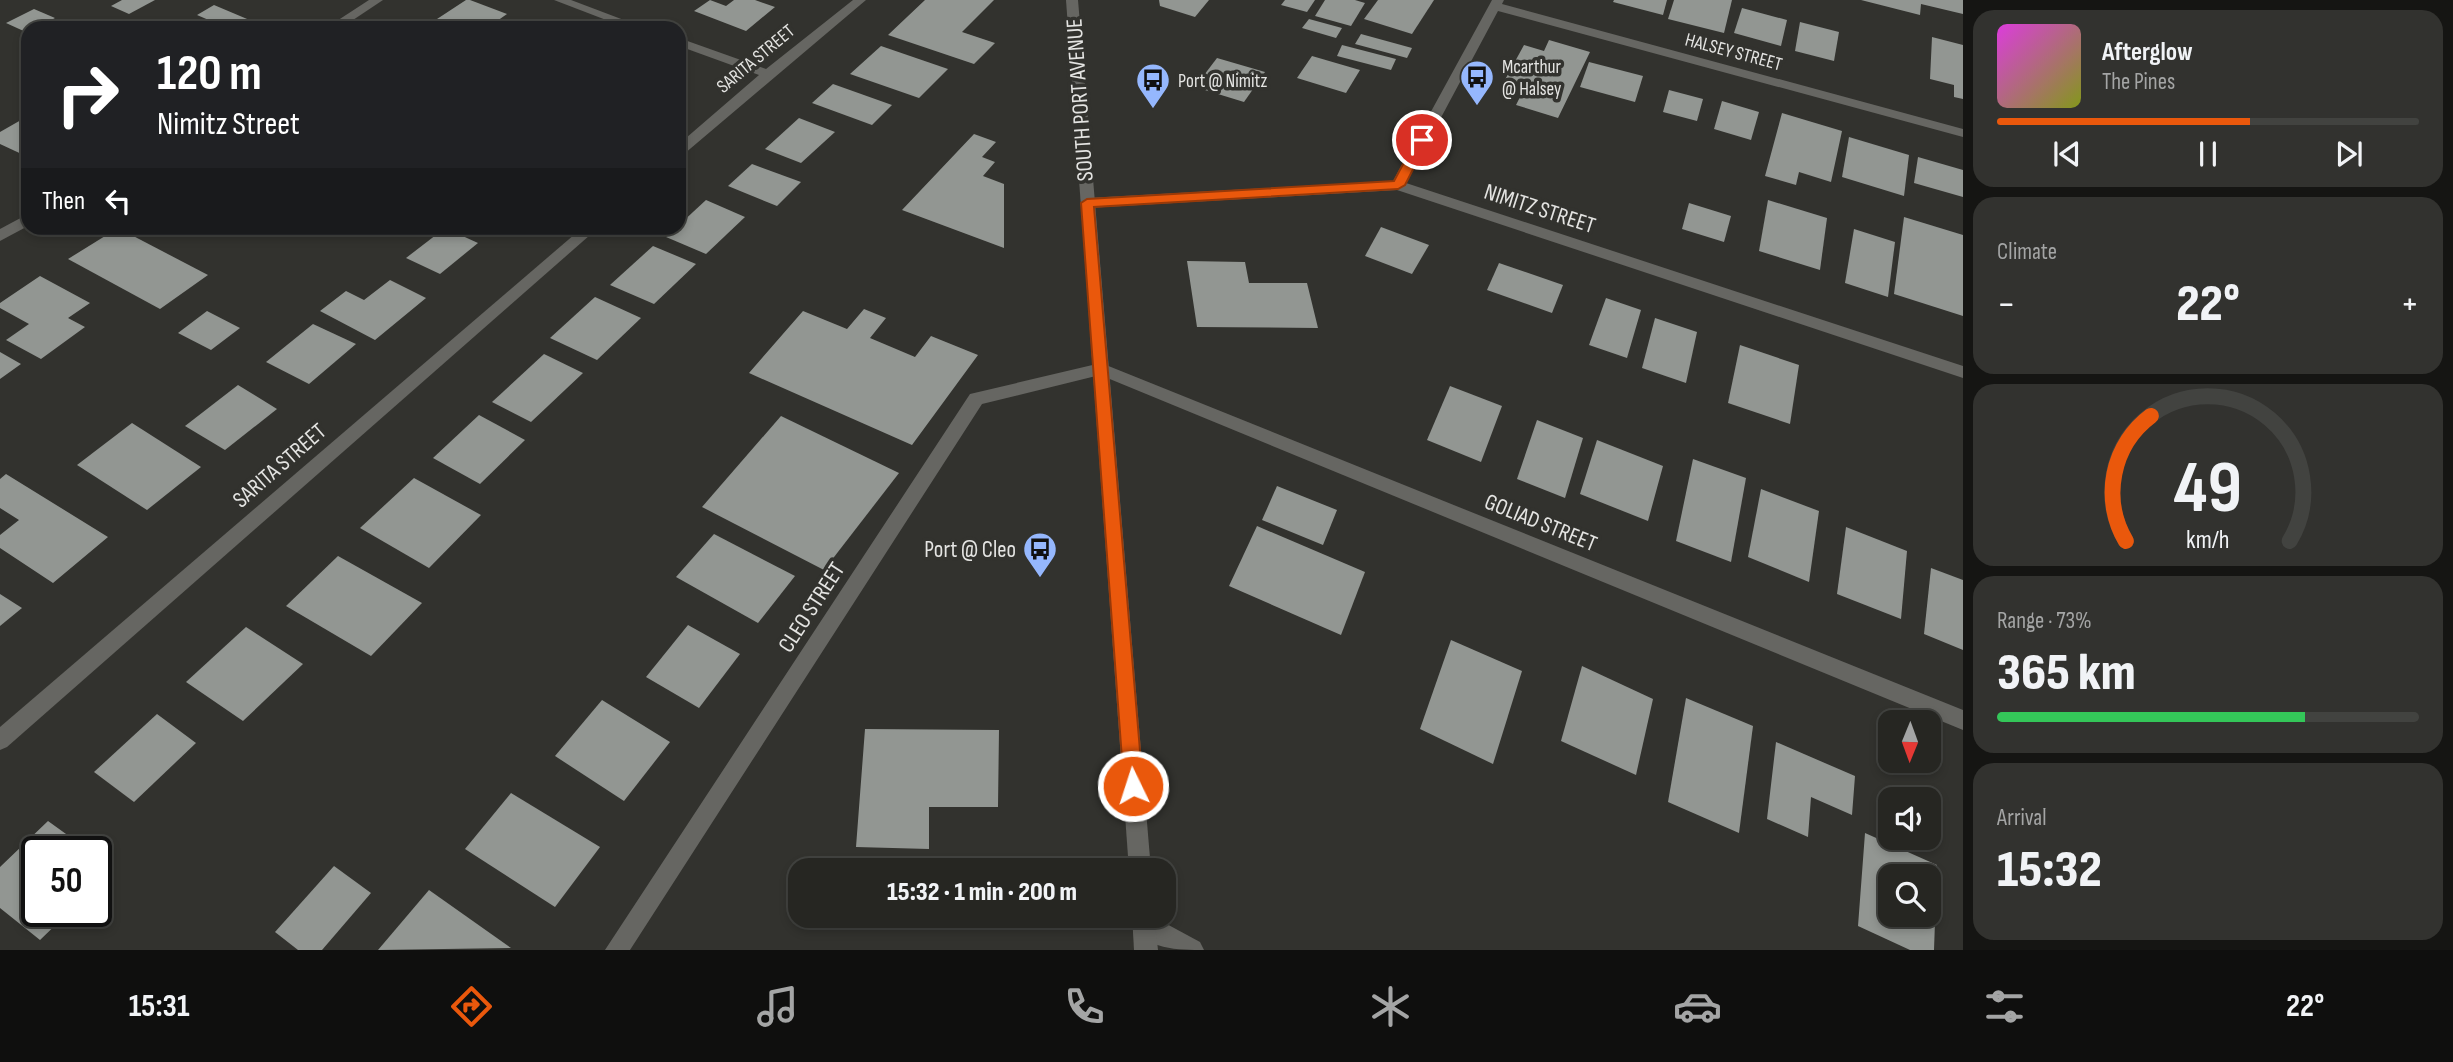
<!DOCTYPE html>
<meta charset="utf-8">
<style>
body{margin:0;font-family:"Sofia Sans Condensed",sans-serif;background:#32322f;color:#f1f3f6;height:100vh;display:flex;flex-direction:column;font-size:26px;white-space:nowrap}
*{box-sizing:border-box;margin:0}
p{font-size:23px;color:#a4a5a5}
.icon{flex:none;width:38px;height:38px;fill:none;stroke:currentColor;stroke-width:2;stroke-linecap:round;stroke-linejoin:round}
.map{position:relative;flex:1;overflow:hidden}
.side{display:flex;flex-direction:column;gap:10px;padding:10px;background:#151513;width:490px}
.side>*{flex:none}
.guide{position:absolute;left:21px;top:21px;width:665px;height:214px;border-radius:21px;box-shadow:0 4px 10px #0003,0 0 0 2px #424340;background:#202124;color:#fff;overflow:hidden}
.needle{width:46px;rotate:181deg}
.controls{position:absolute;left:1878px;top:710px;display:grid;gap:14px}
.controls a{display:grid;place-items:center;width:63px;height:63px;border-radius:14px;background:#262622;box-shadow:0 4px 10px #0003,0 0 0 2px #424340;font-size:35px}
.speed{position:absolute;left:21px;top:836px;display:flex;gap:14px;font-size:35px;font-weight:700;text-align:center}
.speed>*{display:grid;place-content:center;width:91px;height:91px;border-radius:50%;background:#262622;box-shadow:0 4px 10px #0003,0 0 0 2px #424340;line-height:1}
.speed .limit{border:4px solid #111;border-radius:10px;background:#fff;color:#111}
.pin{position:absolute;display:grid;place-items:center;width:60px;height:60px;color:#fff;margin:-30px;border:4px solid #fff;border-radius:50%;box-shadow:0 2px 7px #0007}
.me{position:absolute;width:77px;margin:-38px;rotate:356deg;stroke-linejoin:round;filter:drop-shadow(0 0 5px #0008)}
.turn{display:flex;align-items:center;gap:24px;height:147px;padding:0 21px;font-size:32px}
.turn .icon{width:91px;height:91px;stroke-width:2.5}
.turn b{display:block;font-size:49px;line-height:60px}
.then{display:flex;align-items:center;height:66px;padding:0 21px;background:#0003;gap:14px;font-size:26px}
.big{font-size:52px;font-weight:800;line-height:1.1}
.side .tile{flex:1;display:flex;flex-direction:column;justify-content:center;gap:10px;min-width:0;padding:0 24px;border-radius:21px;background:#32322f}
.side .dial{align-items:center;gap:0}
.dial svg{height:182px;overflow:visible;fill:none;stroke:#424340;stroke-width:7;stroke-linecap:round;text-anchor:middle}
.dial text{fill:#f1f3f6;stroke:none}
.song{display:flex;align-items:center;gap:21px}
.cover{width:84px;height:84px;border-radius:10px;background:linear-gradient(135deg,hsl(300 70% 55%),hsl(70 70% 35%))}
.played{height:7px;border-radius:4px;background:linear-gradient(90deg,#ea580c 60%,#424340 60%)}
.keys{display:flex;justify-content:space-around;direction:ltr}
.heat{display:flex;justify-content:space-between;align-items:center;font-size:38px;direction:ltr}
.charge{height:10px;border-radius:5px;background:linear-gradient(90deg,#34c759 73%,#424340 0)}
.trip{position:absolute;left:788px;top:858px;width:388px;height:70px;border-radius:21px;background:#262622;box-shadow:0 4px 10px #0003,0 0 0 2px #424340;font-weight:800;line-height:70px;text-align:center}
.tab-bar{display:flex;height:112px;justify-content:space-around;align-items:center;background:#0f0f0e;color:#a4a5a5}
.tab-bar .icon{width:49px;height:49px}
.tab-bar .active{color:#ea580c}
.tab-bar b{font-size:32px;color:#f1f3f6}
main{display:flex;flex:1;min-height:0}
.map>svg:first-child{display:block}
.building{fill:#929692;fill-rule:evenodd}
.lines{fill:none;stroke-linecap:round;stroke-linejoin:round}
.minor{fill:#666662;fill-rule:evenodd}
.secondary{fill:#666662;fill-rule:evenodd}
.route{fill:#ea580c;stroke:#983908;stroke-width:2}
.labels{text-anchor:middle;stroke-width:7;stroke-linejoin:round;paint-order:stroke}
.far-street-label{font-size:19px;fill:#e4e4e2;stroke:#32322e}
.far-poi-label{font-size:19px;fill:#e4e4e2;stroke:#32322e;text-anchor:start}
.street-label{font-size:23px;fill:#e4e4e2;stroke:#32322e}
.poi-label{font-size:23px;fill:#e4e4e2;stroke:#32322e;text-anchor:end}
</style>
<main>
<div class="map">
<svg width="1963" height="950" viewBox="0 0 1963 950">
<rect width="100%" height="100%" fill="#32322e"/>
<!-- building -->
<g class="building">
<polygon points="122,0 155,0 129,14 111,6"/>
<polygon points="466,0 470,0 507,14 487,28 459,28 437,19"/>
<polygon points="710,0 726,6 734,0 755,0 775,7 746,31 694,11"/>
<polygon points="925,0 994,0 962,32 995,43 974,64 888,35"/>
<polygon points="1159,0 1209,0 1195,17 1160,6"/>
<polygon points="1285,0 1315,0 1307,12 1281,5"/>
<polygon points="1325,0 1355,0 1365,3 1351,26 1315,16"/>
<polygon points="1378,0 1434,0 1412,34 1364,19"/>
<polygon points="1614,0 1667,0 1663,15 1613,2"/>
<polygon points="1674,0 1732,0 1724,33 1668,19"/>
<polygon points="1861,0 1963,0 1963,14 1921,4 1920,15"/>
<polygon points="214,5 259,24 252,28 200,28 211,21 197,15"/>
<polygon points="1742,8 1787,20 1781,46 1734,33"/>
<polygon points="34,9 55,18 36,28 28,28 28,33 6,23"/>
<polygon points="1309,19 1342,28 1336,38 1302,28"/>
<polygon points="1800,22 1839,32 1834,61 1795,51"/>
<polygon points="1361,34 1412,48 1407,58 1355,44"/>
<polygon points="1932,37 1963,45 1963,99 1954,97 1954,85 1930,79"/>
<polygon points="1549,40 1590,52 1558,118 1516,105 1522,93 1501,87 1524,45 1544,51"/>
<polygon points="1342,45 1396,59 1391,70 1337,56"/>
<polygon points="881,46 948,69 919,98 850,74"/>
<polygon points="1312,56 1360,70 1346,93 1297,78"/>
<polygon points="1217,58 1265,72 1244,102 1195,87"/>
<polygon points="1589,62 1643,76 1635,102 1580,87"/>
<polygon points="833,84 892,105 872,125 812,103"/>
<polygon points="1669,90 1703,99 1697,121 1663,112"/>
<polygon points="1722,101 1759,112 1751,140 1714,129"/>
<polygon points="1782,113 1842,131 1831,182 1799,172 1796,185 1765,176"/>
<polygon points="28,116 28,157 0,144 0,132"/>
<polygon points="799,118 835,132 801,163 765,149"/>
<polygon points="974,134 996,142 982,157 995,162 983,176 1004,184 1004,248 902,210"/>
<polygon points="1849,137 1909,155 1904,196 1842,177"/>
<polygon points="1918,157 1963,170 1963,197 1914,183"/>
<polygon points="752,164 801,182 777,206 728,186"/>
<polygon points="706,200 745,217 706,254 666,237"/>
<polygon points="1768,200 1827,218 1820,270 1759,251"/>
<polygon points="1689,203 1731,216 1724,242 1682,229"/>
<polygon points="1904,217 1963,235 1963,316 1894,294"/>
<polygon points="1381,227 1429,245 1412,274 1365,256"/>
<polygon points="118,228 208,275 160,309 68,259"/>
<polygon points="165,228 197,228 183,237"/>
<polygon points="445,228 478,243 440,274 406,258"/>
<polygon points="1854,229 1895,242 1888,297 1845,283"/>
<polygon points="653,246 696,264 654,304 610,285"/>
<polygon points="1187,261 1245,262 1249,283 1307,283 1318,328 1197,327"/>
<polygon points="1499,263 1563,285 1552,313 1487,290"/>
<polygon points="40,276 90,303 68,318 85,327 41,359 6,340 29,324 0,308 0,303"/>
<polygon points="390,280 426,298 375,340 320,311 346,291 364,300"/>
<polygon points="595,297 641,318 597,360 550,338"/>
<polygon points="1606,298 1641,310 1627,358 1589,345"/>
<polygon points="864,309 886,318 870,338 915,357 931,336 978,355 912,445 749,373 803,311 847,329"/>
<polygon points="207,311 240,328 211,350 178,333"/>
<polygon points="1655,318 1697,332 1686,383 1642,368"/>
<polygon points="313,324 356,344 309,384 266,362"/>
<polygon points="1740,345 1799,365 1790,424 1728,403"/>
<polygon points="0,352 21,364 0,379"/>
<polygon points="544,354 583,373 531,422 492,402"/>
<polygon points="238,385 277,409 225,450 185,426"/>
<polygon points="1450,386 1502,406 1481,462 1427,440"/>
<polygon points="479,415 525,440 480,484 433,458"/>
<polygon points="781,416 899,473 824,570 702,507"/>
<polygon points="1537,420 1583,438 1565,498 1517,479"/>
<polygon points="132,423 201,467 147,510 77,465"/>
<polygon points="1597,440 1663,466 1648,521 1580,494"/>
<polygon points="1693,459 1746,478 1731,562 1676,541"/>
<polygon points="6,474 108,537 53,583 0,548 0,535 19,520 0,508 0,479"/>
<polygon points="414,478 481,515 429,568 360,528"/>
<polygon points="1277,486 1337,510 1323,545 1262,520"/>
<polygon points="1761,489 1819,511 1809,582 1748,557"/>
<polygon points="1257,526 1365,572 1341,635 1229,586"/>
<polygon points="1846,527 1907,551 1901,619 1837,594"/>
<polygon points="714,534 795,576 758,623 676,577"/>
<polygon points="338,556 422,603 371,656 286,606"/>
<polygon points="1931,568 1963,580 1963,650 1924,634"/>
<polygon points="0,594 22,608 0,626"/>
<polygon points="688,625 740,654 699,708 646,677"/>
<polygon points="246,627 303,664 243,721 186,682"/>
<polygon points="1451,640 1522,671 1493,764 1420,729"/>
<polygon points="1582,666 1653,699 1636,775 1561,741"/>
<polygon points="1686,698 1753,726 1739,833 1668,802"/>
<polygon points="602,700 670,742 624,801 555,756"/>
<polygon points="157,714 196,743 134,802 94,772"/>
<polygon points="865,729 999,730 998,807 929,807 929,849 856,847"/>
<polygon points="1776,742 1855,776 1852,815 1811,797 1808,837 1767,819"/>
<polygon points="511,793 600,847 555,907 465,849"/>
<polygon points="48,821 91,852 37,852 37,912 69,912 40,940 0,908 0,867"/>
<path d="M1865 833 1937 865 1934 950H1910L1858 926ZM1890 877H1928V915H1890Z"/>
<polygon points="96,856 112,868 96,884"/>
<polygon points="334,866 371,893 322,950 298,950 275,932"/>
<polygon points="429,890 511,948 378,950"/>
</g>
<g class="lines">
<!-- minor -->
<g class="minor">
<polygon points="369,0 383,0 341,28 326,28"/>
<polygon points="554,0 571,0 645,28 627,28"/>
<polygon points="853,0 866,0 684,154 679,155 679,144 759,75 679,46 679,38 766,69"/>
<polygon points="1492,0 1504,0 1502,4 1963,129 1963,137 1498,11 1406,183 1963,366 1963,378 1397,190 1088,208 1081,203 1088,198 1393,181"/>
<polygon points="28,214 28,226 0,241 0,229"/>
<polygon points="582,228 598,228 7,747 0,750 0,727"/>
<polygon points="1101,363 1963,710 1963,730 1100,375 982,404 630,950 605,950 970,394"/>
<path d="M1150 915 1200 942 1204 950C1180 950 1143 950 1133 924L1136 916Z"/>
</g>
<!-- secondary -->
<g class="secondary">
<polygon points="1066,0 1078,0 1151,870 1129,870"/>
<polygon points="1132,915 1154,915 1158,950 1134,950"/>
</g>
</g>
<!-- route -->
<polygon class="route" points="1422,136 1428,140 1405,185 1398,189 1094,207 1143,786 1140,793 1133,796 1127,793 1124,786 1081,203 1087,199 1394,181 1416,140"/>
<!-- icons -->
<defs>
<g id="bus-pin" transform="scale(1.75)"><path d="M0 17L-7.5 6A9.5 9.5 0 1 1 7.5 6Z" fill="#95b7fd" stroke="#32322e"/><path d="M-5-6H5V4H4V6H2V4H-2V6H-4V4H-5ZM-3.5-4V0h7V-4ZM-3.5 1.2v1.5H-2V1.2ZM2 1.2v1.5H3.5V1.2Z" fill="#111"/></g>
</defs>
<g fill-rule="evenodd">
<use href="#bus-pin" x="1477" y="77"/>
<use href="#bus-pin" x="1153" y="80"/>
<use href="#bus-pin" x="1040" y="549"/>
</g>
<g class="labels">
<!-- far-street labels -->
<g class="far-street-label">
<text transform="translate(1734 51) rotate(15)" y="7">HALSEY STREET</text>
<text transform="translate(755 58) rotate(-40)" y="7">SARITA STREET</text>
</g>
<!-- far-poi labels -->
<g class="far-poi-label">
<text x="1502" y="73">Mcarthur<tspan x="1502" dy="22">@ Halsey</tspan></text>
<text x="1178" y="87">Port @ Nimitz</text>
</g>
<!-- street labels -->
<g class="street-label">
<text transform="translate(1079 100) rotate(-94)" y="8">SOUTH PORT AVENUE</text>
<text transform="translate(1540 208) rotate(18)" y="8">NIMITZ STREET</text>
<text transform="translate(279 465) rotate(-41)" y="8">SARITA STREET</text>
<text transform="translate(1541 522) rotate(22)" y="8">GOLIAD STREET</text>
<text transform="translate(811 607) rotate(-57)" y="8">CLEO STREET</text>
</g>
<!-- poi labels -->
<g class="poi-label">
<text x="1016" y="557">Port @ Cleo</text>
</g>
</g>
</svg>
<div class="controls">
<a><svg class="needle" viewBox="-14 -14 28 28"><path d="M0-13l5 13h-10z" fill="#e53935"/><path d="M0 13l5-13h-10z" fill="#a4a5a5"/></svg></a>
<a><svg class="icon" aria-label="sound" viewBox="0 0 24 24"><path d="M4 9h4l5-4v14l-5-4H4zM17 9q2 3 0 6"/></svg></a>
<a><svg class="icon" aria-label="search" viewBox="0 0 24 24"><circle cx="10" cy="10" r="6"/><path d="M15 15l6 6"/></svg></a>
</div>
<div class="speed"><div class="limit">50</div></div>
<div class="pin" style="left:1422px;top:140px;background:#d93025"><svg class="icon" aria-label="arrive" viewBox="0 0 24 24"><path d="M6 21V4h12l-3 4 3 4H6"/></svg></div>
<svg class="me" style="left:1133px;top:786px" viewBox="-20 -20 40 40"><circle r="17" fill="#ea580c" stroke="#fff" stroke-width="3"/><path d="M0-11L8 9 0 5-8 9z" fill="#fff"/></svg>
<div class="trip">15:32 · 1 min · 200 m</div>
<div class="guide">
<div class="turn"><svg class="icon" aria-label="right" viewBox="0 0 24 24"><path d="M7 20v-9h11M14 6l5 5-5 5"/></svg><div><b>120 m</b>Nimitz Street</div></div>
<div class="then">Then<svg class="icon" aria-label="left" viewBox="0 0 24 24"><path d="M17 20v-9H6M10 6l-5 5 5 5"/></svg></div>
</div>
</div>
<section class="side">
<div class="tile">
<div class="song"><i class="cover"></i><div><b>Afterglow</b><p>The Pines</p></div></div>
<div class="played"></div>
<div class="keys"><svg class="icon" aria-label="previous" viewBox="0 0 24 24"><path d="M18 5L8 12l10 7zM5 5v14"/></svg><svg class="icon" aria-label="pause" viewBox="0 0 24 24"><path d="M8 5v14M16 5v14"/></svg><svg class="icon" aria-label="next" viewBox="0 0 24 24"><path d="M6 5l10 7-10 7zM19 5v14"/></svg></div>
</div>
<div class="tile"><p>Climate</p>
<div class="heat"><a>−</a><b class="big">22°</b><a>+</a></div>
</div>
<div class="tile dial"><svg viewBox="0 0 100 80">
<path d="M14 69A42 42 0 1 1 86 69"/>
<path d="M14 69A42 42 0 0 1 25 14" stroke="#ea580c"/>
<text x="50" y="56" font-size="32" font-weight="700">49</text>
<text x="50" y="72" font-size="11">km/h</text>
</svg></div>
<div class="tile"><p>Range · 73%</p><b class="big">365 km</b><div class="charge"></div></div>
<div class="tile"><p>Arrival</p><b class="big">15:32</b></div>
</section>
</main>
<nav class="tab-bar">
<b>15:31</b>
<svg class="icon active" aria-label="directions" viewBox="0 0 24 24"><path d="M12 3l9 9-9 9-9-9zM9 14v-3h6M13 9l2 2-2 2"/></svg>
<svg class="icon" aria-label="music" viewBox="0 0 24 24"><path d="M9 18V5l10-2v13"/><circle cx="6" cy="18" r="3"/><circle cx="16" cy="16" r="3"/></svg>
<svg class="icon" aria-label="phone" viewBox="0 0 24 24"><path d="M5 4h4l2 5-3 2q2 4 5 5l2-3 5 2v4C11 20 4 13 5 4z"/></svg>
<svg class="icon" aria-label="climate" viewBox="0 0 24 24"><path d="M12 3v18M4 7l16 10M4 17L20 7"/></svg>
<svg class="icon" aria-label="car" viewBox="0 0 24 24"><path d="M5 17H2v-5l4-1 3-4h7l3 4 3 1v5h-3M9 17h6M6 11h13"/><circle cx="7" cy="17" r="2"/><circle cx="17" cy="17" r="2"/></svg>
<svg class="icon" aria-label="filters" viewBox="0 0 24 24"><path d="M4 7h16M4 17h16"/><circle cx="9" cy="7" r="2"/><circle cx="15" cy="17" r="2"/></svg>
<b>22°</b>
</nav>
